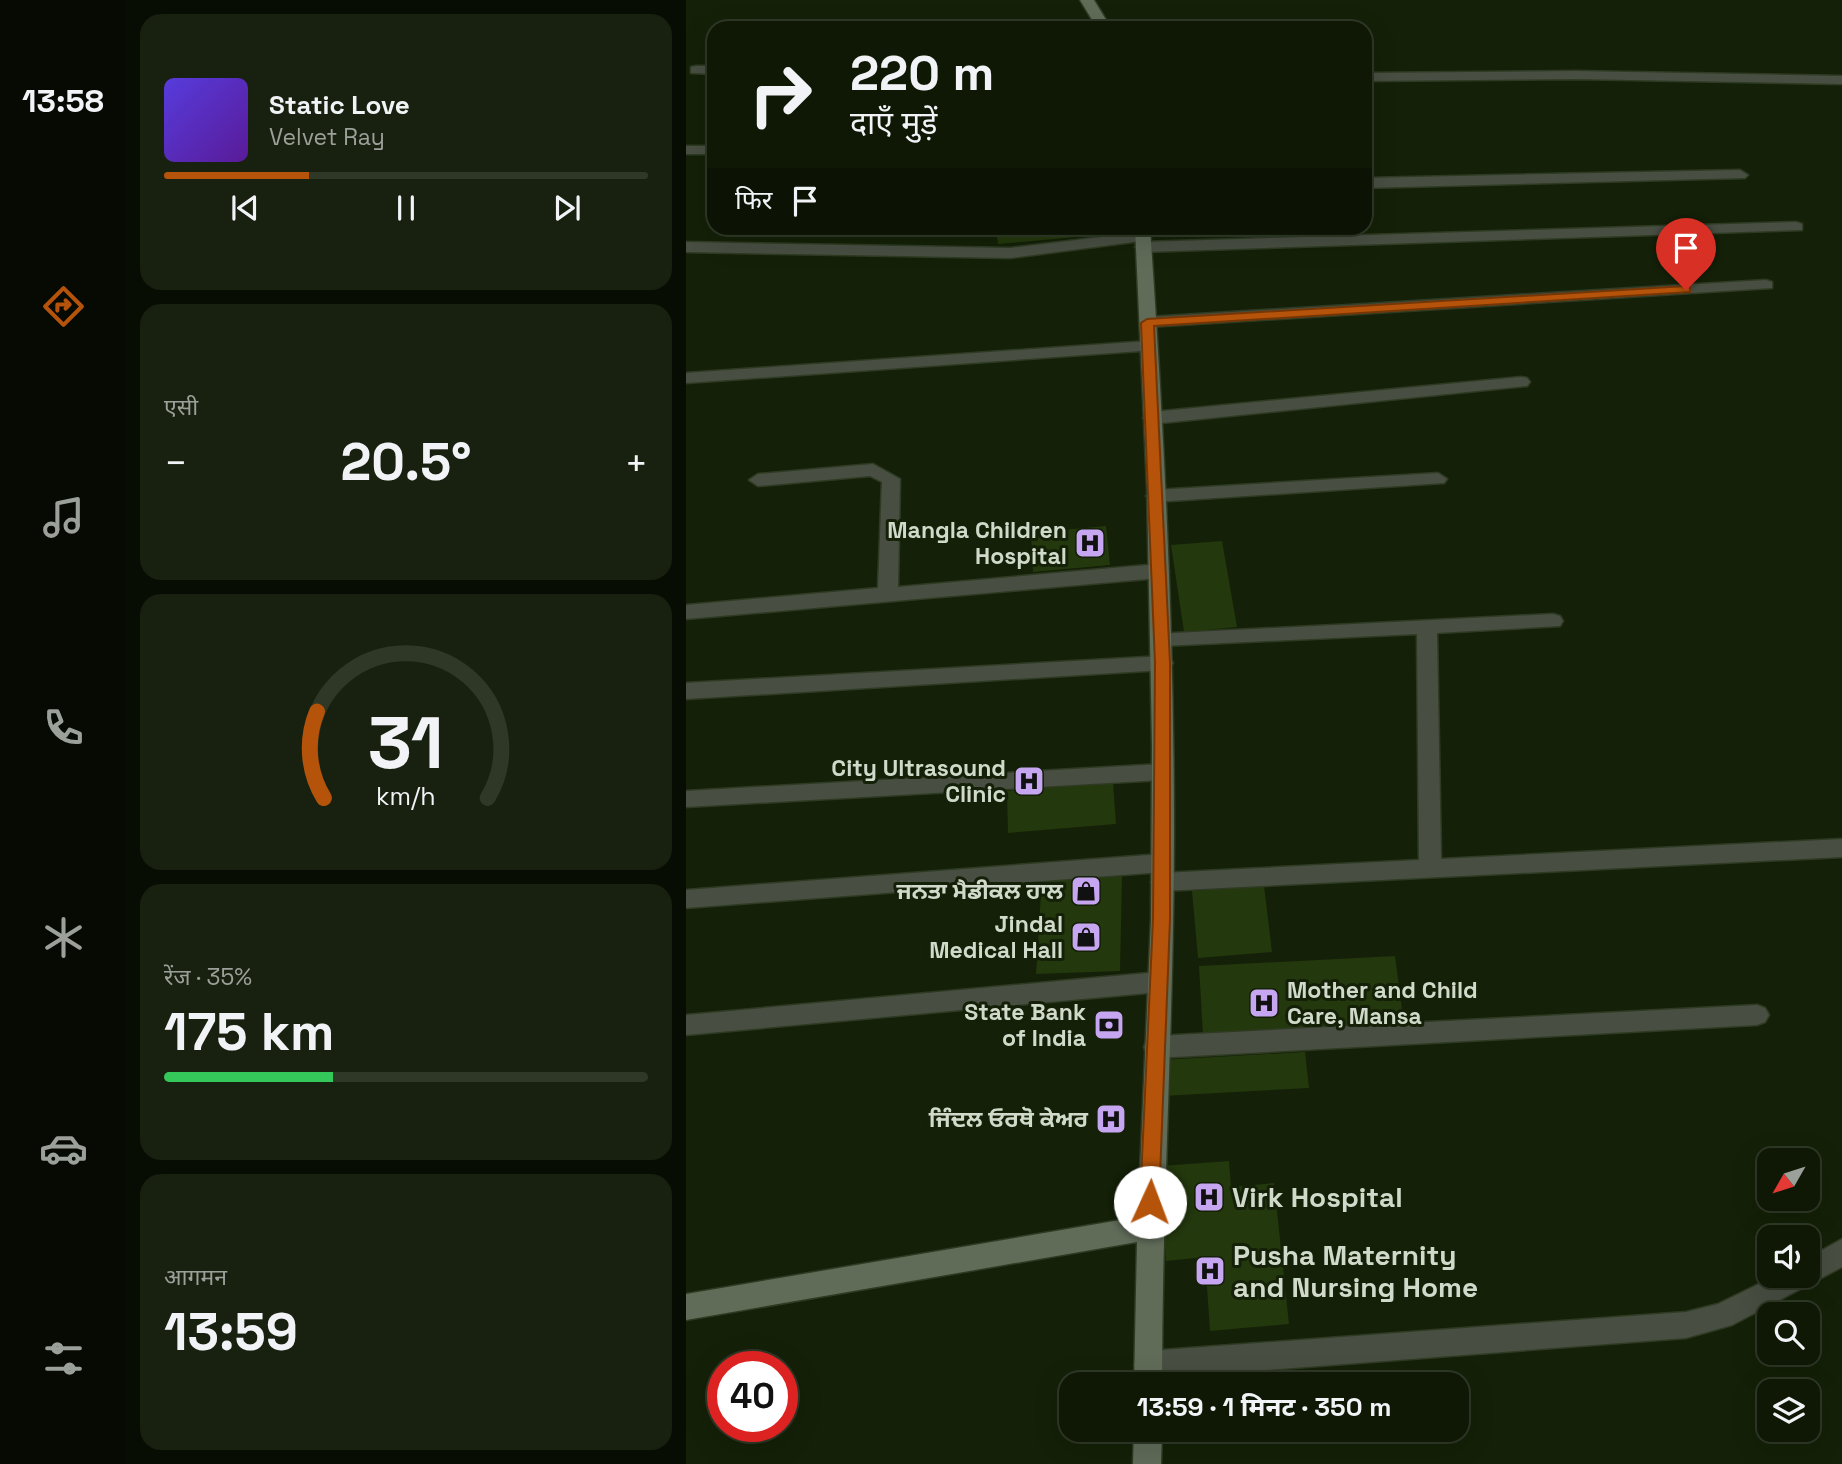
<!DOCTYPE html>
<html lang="hi">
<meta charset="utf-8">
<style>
body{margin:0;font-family:"Space Grotesk","Noto Sans Devanagari","Noto Sans Gurmukhi",sans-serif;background:#18210f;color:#f1f3f6;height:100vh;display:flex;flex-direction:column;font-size:26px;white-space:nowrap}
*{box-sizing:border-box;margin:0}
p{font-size:23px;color:#9ba09a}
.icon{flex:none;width:38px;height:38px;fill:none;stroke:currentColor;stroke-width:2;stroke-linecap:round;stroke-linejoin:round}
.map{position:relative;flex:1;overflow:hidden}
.side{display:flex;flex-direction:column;gap:14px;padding:14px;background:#080d03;width:560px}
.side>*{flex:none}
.top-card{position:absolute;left:21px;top:21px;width:665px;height:214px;border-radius:21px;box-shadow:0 7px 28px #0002,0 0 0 2px #2f3727;background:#0f1805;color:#f1f3f6;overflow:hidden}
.needle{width:46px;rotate:231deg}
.controls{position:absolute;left:1071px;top:1148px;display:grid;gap:14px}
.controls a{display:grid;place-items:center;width:63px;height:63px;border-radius:14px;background:#0f1805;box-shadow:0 7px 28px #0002,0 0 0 2px #2f3727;font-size:35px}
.speed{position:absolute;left:21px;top:1351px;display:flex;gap:14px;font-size:35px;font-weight:700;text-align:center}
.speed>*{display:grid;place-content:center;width:91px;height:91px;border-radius:50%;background:#0f1805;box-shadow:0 7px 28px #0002,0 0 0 2px #2f3727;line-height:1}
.speed .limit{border:10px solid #d22;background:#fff;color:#111}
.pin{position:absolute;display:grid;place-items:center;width:60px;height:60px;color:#fff;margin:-72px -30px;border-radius:50% 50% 50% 0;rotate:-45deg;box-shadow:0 0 7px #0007}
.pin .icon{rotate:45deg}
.me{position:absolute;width:77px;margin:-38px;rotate:2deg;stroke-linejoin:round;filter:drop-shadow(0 0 5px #0008)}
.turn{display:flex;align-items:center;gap:24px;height:147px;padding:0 28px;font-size:32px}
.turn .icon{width:91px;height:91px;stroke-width:2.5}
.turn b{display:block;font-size:49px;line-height:60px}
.then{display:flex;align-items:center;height:66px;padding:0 28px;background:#0003;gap:14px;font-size:26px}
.big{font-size:52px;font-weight:700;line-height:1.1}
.side .card{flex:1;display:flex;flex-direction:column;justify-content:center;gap:10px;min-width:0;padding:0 24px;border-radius:21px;background:#18210f}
.side .dial{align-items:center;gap:0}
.dial svg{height:182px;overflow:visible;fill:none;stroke:#2f3727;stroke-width:7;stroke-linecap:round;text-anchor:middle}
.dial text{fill:#f1f3f6;stroke:none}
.song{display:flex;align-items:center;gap:21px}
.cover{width:84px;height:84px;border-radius:10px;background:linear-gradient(135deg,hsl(250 70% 55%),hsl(270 70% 35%))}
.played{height:7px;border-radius:4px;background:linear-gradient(90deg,#b45309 30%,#2f3727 30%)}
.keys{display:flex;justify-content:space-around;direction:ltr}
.heat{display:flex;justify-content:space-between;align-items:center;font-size:38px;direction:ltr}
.charge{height:10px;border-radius:5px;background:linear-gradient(90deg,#34c759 35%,#2f3727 0)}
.trip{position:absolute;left:373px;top:1372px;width:410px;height:70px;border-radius:21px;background:#0f1805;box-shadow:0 7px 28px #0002,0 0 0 2px #2f3727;font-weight:700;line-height:70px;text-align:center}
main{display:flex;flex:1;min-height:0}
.tabs{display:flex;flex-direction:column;width:126px;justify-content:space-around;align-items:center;background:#060a02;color:#9ba09a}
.tabs .icon{width:49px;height:49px}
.tabs .on{color:#b45309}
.tabs b{font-size:32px;color:#f1f3f6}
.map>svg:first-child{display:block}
.building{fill:#23380d}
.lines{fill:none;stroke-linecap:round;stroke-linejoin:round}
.street-casing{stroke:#2e3a22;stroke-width:3}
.secondary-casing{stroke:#2e3a22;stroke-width:3}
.street{fill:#484e42;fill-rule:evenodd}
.secondary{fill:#606b58;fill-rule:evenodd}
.route{fill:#b45309;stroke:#753606;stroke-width:2}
.labels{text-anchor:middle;stroke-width:6;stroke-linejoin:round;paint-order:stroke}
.poi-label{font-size:23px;font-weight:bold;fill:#d1daca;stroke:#142007;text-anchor:end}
.near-poi-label{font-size:28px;font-weight:bold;fill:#d1daca;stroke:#142007;text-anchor:start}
</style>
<main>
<nav class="tabs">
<b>13:58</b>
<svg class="icon on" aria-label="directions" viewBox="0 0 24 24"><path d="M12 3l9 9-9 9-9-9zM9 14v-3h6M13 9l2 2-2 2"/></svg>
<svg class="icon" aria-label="music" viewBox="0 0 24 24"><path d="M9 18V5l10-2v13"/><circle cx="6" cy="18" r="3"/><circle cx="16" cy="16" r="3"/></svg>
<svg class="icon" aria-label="phone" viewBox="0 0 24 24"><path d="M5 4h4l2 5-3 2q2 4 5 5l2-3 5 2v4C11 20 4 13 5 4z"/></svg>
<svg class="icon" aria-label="climate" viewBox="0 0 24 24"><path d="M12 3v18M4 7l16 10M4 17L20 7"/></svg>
<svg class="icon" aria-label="car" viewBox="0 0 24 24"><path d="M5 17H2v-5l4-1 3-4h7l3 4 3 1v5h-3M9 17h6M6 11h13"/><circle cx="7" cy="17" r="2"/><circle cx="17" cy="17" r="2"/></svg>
<svg class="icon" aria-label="filters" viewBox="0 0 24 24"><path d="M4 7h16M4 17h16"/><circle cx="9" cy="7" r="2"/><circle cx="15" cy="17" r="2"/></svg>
</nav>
<section class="side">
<div class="card">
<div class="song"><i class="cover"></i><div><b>Static Love</b><p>Velvet Ray</p></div></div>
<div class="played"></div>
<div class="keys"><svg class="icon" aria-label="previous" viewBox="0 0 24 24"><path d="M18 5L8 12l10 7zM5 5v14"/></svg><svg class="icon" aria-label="pause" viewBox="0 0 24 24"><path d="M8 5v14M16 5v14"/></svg><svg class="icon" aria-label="next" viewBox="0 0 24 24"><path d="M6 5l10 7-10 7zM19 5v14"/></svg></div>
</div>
<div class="card"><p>एसी</p>
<div class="heat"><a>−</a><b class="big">20.5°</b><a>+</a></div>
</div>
<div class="card dial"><svg viewBox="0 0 100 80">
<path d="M14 69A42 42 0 1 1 86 69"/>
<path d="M14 69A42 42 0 0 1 11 31" stroke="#b45309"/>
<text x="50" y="56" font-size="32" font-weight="700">31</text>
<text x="50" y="72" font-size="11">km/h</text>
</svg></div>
<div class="card"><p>रेंज · 35%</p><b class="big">175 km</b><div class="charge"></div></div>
<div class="card"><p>आगमन</p><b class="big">13:59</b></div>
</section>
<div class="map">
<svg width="1156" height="1464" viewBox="0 0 1156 1464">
<rect width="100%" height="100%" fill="#142007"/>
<!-- building -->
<g class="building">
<polygon points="310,228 411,228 412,235 312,244"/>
<polygon points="420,526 424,565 347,572 345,533"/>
<polygon points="536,541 551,627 498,632 485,545"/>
<polygon points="427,782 430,824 322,833 321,791"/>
<polygon points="436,876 434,971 350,974 356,878"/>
<polygon points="578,886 586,952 512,958 506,891"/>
<polygon points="709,956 718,1024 517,1035 513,966"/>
<polygon points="619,1052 623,1088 476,1096 475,1060"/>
<polygon points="543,1161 545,1187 588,1183 603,1324 524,1331 519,1257 480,1261 475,1166"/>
</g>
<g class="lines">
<!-- street casing -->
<g class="street-casing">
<g id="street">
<polygon points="10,66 28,66 28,74 5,73 5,67"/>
<polygon points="890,71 1156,76 1156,84 890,79 679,81 679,73"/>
<rect x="0" y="146" width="28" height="8"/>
<polygon points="1054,170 1062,175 1059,178 679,188 679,178"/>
<polygon points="1110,222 1116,224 1116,230 457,252 449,247 457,242"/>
<polygon points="457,232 463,234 463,240 324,258 0,252 0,242 324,248"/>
<polygon points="1080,280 1086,282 1086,288 462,327 454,322 462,317"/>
<polygon points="463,341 471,346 469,350 0,383 0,373"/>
<polygon points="835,377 841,378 844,382 841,386 466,424 457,418 466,412"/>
<polygon points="187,464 214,479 212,587 473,564 483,571 473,578 0,619 0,605 192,588 196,482 184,476 72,486 63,480 72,474"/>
<polygon points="752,473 761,479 758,483 469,502 460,496 469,490"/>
<polygon points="867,614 874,616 877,621 874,626 751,633 755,859 1156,839 1156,857 476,891 468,888 465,882 468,876 476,873 733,860 731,634 476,646 469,644 466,639 469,634"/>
<polygon points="477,656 484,658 487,663 484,668 477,670 0,699 0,683"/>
<polygon points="476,764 484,766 487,772 484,778 476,780 0,807 0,791"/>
<polygon points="476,854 484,857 487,863 484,869 476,872 0,908 0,890"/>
<polygon points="473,972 481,975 485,982 481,989 473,992 0,1035 0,1015"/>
<polygon points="1071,1005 1079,1008 1083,1015 1079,1022 1071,1025 470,1058 461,1055 458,1047 461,1039 470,1036"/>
<polygon points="1156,1239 1156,1267 1046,1325 1000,1338 462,1379 452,1375 448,1365 452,1355 462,1351 1000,1312 1032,1304 1089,1276 1122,1276 1122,1258"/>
</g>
</g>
<!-- secondary casing -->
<g class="secondary-casing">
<g id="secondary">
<polygon points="394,0 408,0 425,28 411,28"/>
<path d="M449 228H464C478 429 488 630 488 832 488 1016 476 1200 476 1384H448L451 1242 0 1320V1294L452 1217 465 919 466 746 461 487Z"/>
<polygon points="448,1430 476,1430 475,1464 447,1464"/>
</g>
</g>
<!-- street -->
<use href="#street" class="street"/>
<!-- secondary -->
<use href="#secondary" class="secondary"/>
</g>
<!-- route -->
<polygon class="route" points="1000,286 1004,287 1004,292 468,326 484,663 484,919 473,1202 471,1208 464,1211 457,1208 454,1202 467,919 469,663 455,323 461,319"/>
<!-- icons -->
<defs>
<g id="hospital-square" transform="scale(1.575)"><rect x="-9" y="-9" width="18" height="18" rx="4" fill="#c6a6f0" stroke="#142007"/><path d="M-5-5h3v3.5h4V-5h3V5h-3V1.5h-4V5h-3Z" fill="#111"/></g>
<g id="shop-square" transform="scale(1.575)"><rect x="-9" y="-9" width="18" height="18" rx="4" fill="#c6a6f0" stroke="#142007"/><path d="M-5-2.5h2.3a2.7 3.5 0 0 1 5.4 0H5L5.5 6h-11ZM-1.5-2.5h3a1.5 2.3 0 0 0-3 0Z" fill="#111"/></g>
<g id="bank-square" transform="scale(1.575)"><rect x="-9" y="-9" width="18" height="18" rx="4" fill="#c6a6f0" stroke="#142007"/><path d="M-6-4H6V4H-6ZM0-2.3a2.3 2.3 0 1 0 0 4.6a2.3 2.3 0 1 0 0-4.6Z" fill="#111"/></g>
</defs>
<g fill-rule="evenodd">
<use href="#hospital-square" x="404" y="543"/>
<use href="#hospital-square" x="343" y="781"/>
<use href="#shop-square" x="400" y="891"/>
<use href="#shop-square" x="400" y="937"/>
<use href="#hospital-square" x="578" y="1003"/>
<use href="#bank-square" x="423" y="1025"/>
<use href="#hospital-square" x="425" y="1119"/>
<use href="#hospital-square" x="523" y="1197"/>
<use href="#hospital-square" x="524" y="1271"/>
</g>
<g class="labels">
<!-- poi labels -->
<g class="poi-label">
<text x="381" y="538">Mangla Children<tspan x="381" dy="26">Hospital</tspan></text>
<text x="320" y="776">City Ultrasound<tspan x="320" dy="26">Clinic</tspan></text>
<text x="377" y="899">ਜਨਤਾ ਮੈਡੀਕਲ ਹਾਲ</text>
<text x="377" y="932">Jindal<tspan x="377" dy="26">Medical Hall</tspan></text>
<text x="601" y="998" text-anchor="start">Mother and Child<tspan x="601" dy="26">Care, Mansa</tspan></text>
<text x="400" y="1020">State Bank<tspan x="400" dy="26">of India</tspan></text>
<text x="402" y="1127">ਜਿੰਦਲ ਓਰਥੋ ਕੇਅਰ</text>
</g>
<!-- near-poi labels -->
<g class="near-poi-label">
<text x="546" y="1207">Virk Hospital</text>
<text x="547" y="1265">Pusha Maternity<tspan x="547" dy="32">and Nursing Home</tspan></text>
</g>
</g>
</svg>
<div class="controls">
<a><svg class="needle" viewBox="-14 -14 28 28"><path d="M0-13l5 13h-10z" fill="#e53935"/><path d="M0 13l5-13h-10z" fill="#9ba09a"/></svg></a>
<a><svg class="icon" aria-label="sound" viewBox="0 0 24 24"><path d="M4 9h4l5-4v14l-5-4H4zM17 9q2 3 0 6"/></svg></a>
<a><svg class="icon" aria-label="search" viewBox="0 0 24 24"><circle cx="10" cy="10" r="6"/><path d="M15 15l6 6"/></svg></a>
<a><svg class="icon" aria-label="layers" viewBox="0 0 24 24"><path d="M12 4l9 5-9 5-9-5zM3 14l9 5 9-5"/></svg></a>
</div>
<div class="speed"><div class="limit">40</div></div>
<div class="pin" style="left:1000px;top:290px;background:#d93025"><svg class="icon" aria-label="arrive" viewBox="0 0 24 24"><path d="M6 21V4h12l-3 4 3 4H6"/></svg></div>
<svg class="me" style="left:464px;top:1202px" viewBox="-20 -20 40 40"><circle r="19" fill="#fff"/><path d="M0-13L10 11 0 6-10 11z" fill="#b45309"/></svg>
<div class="trip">13:59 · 1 मिनट · 350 m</div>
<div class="top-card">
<div class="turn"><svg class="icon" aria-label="right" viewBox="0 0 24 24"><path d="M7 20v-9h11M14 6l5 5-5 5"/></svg><div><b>220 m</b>दाएँ मुड़ें</div></div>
<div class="then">फिर<svg class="icon" aria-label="arrive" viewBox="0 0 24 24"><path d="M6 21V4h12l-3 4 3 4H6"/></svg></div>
</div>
</div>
</main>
